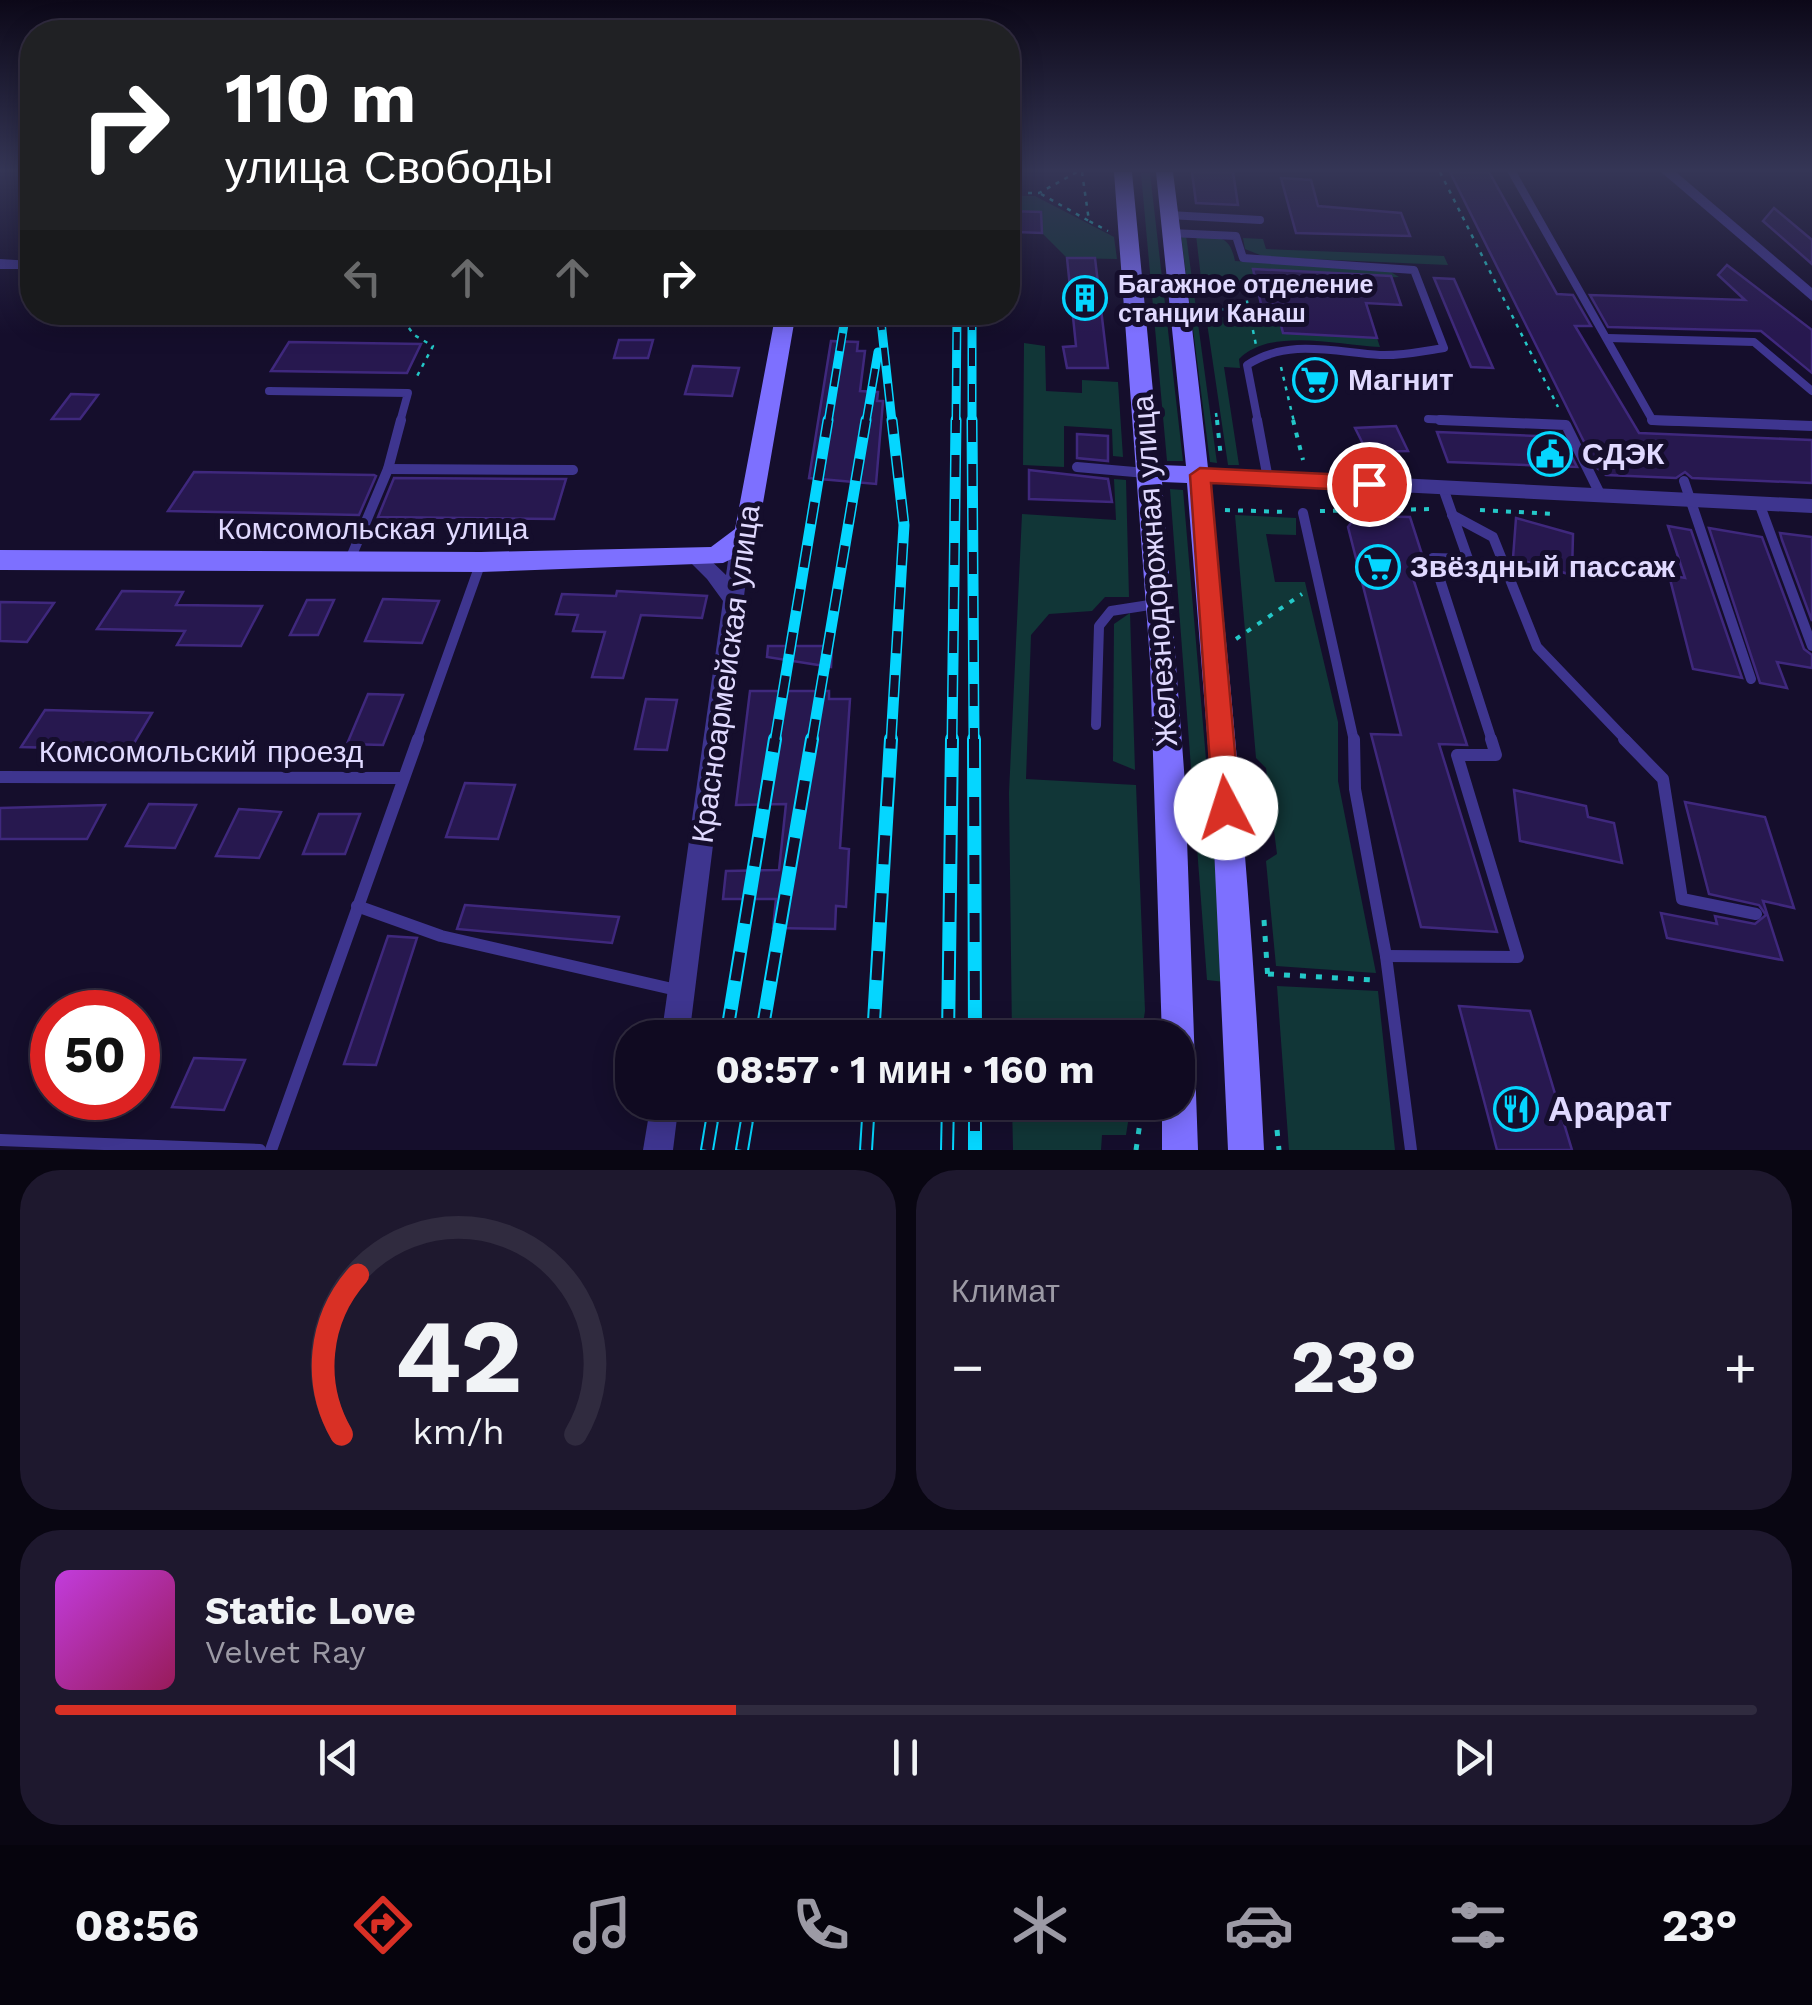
<!DOCTYPE html>
<html lang="ru">
<meta charset="utf-8">
<style>
body{margin:0;font-family:"Work Sans",sans-serif;background:#1e182e;color:#f1f3f6;height:100vh;display:flex;flex-direction:column;font-size:38px;white-space:nowrap}
*{box-sizing:border-box;margin:0}
p{font-size:32px;color:#9c9aa5}
.icon{flex:none;width:55px;height:55px;fill:none;stroke:currentColor;stroke-width:2;stroke-linecap:round;stroke-linejoin:round}
.map{position:relative;height:1150px;overflow:hidden}
.side{display:flex;flex-direction:column;gap:20px;padding:20px;background:#090612;flex:1}
.side>*{flex:none}
.hud{position:absolute;left:20px;top:20px;width:1000px;height:305px;border-radius:40px;box-shadow:0 5px 25px #0003,0 0 0 2px #302b3f;background:#202124;color:#fff;overflow:hidden}
.speed{position:absolute;left:30px;top:990px;display:flex;gap:20px;font-size:50px;font-weight:700;text-align:center}
.speed>*{display:grid;place-content:center;width:130px;height:130px;border-radius:50%;background:#100a21;box-shadow:0 5px 25px #0003,0 0 0 2px #302b3f;line-height:1}
.speed .limit{border:15px solid #d22;background:#fff;color:#111}
.pin{position:absolute;display:grid;place-items:center;width:85px;height:85px;color:#fff;margin:-42px;border:5px solid #fff;border-radius:50%;box-shadow:0 2px 10px #0007}
.me{position:absolute;width:110px;margin:-55px;rotate:355deg;stroke-linejoin:round;filter:drop-shadow(0 0 8px #0008)}
.turn{display:flex;align-items:center;gap:35px;height:210px;padding:0 40px;font-size:45px}
.turn .icon{width:130px;height:130px;stroke-width:2.5}
.turn b{display:block;font-size:70px;line-height:85px}
.lanes{display:flex;align-items:center;height:95px;padding:0 40px;background:#0003;justify-content:center;gap:50px;direction:ltr}
.lanes .off{opacity:.35}
.big{font-size:75px;font-weight:700;line-height:1.1}
.side .tile{flex:1;display:flex;flex-direction:column;justify-content:center;gap:15px;min-width:0;padding:0 35px;border-radius:40px;background:#1e182e}
.side .dial{align-items:center;gap:0}
.dial svg{height:260px;overflow:visible;fill:none;stroke:#302b3f;stroke-width:7;stroke-linecap:round;text-anchor:middle}
.dial text{fill:#f1f3f6;stroke:none}
.song{display:flex;align-items:center;gap:30px}
.cover{width:120px;height:120px;border-radius:15px;background:linear-gradient(135deg,hsl(290 70% 55%),hsl(330 70% 35%))}
.played{height:10px;border-radius:5px;background:linear-gradient(90deg,#d93025 40%,#302b3f 40%)}
.keys{display:flex;justify-content:space-around;direction:ltr}
.heat{display:flex;justify-content:space-between;align-items:center;font-size:55px;direction:ltr}
.side .tiles{flex:1;display:grid;gap:20px;grid-template-columns:1fr 1fr}
.tile:last-child{grid-column:span 2}
.trip{position:absolute;left:615px;top:1020px;width:580px;height:100px;border-radius:40px;background:#100a21;box-shadow:0 5px 25px #0003,0 0 0 2px #302b3f;font-weight:700;line-height:100px;text-align:center}
.dock{display:flex;height:160px;justify-content:space-around;align-items:center;background:#06040d;color:#9c9aa5}
.dock .icon{width:70px;height:70px}
.dock .current{color:#d93025}
.dock b{font-size:45px;color:#f1f3f6}
.map>svg:first-child{display:block}
.green{fill:#113637}
.building{fill:#27184f;stroke:#3f287d;stroke-width:2.5}
.lines{fill:none;stroke-linecap:round;stroke-linejoin:round}
.path-far2{stroke:#24c8c8;stroke-width:2.5;stroke-dasharray:4 6;stroke-linecap:butt}
.path-far1{stroke:#24c8c8;stroke-width:4;stroke-dasharray:5 8;stroke-linecap:butt}
.path{stroke:#24c8c8;stroke-width:5;stroke-dasharray:6 10;stroke-linecap:butt}
.lane-far2{stroke:#3e358f;stroke-width:8}
.lane-far1{stroke:#3e358f;stroke-width:10}
.lane{stroke:#3e358f;stroke-width:12}
.street{fill:#3e358f;fill-rule:evenodd}
.secondary{fill:#7d70ff;fill-rule:evenodd}
.rail-far2-casing{stroke:#05d6ff;stroke-width:9}
.rail-far1-casing{stroke:#05d6ff;stroke-width:11}
.rail-casing{stroke:#05d6ff;stroke-width:14}
.rail-far2{stroke:#150e2c;stroke-width:6;stroke-dasharray:18;stroke-linecap:butt}
.rail-far1{stroke:#150e2c;stroke-width:8;stroke-dasharray:22;stroke-linecap:butt}
.rail{stroke:#150e2c;stroke-width:10;stroke-dasharray:29;stroke-linecap:butt}
.route{fill:#d93025;stroke:#8d1f18;stroke-width:2.5}
.labels{text-anchor:middle;stroke-width:10;stroke-linejoin:round;paint-order:stroke}
.far-poi-label{font-size:25px;font-weight:bold;fill:#e0d9ff;stroke:#150e2c;text-anchor:start}
.poi-label{font-size:30px;font-weight:bold;fill:#e0d9ff;stroke:#150e2c;text-anchor:start}
.street-label{font-size:30px;fill:#e0d9ff;stroke:#150e2c}
.near-poi-label{font-size:35px;font-weight:bold;fill:#e0d9ff;stroke:#150e2c;text-anchor:start}
</style>
<div class="map">
<svg width="1812" height="1150" viewBox="0 0 1812 1150">
<rect width="100%" height="100%" fill="#150e2c"/>
<!-- green -->
<g class="green">
<polygon points="1141,173 1150,173 1183,461 1167,461"/>
<polygon points="1017,196 1035,196 1114,237 1117,259 1067,258 1042,233 1041,212 1017,211"/>
<polygon points="1181,235 1186,235 1217,463 1210,462"/>
<path d="M1196 235C1220 237 1230 236 1235 261L1386 269 1399 277 1270 282 1201 278Z"/>
<polygon points="1243,238 1263,239 1266,249 1444,256 1448,265 1265,257 1245,249"/>
<path d="M1206 316 1280 320 1283 333 1377 338 1380 347C1338 345 1271 327 1239 359L1240 368 1224 367 1239 465H1228Z"/>
<polygon points="1024,343 1045,346 1046,391 1082,393 1082,380 1118,382 1123,457 1113,456 1112,429 1064,426 1064,467 1023,465"/>
<polygon points="1114,479 1126,480 1129,597 1105,597 1092,611 1049,614 1031,635 1026,779 1136,785 1145,1011 1141,1037 1012,1037 1009,793 1022,514 1116,520"/>
<polygon points="1170,489 1183,490 1225,982 1207,980"/>
<polygon points="1235,515 1296,518 1296,535 1266,534 1275,582 1305,582 1338,722 1338,781 1376,973 1276,966 1266,861 1277,854 1266,768 1256,758"/>
<polygon points="1130,613 1135,770 1113,761 1114,624"/>
<polygon points="1277,986 1378,991 1395,1150 1289,1150"/>
<polygon points="1012,1103 1012,1102 1131,1103 1126,1135 1102,1135 1101,1150 1013,1150"/>
</g>
<!-- building -->
<g class="building">
<polygon points="1192,172 1233,172 1238,205 1196,203"/>
<polygon points="1450,172 1489,172 1557,294 1573,295 1591,326 1575,326 1639,433 1812,440 1812,483 1692,478 1685,472 1676,478 1606,475 1597,468"/>
<polygon points="1281,178 1311,180 1318,206 1401,213 1410,236 1296,233"/>
<polygon points="1774,208 1812,240 1812,264 1763,221"/>
<polygon points="1012,211 1041,212 1042,233 1013,232"/>
<polygon points="1067,258 1095,258 1108,368 1067,368 1063,347 1076,346"/>
<polygon points="1727,265 1812,330 1812,373 1761,331 1608,327 1590,295 1745,300 1718,275"/>
<polygon points="1253,269 1391,276 1401,305 1366,303 1377,338 1283,333 1276,305 1261,304"/>
<polygon points="1434,278 1454,279 1493,368 1471,367"/>
<polygon points="619,340 653,340 648,358 614,358"/>
<polygon points="831,341 858,342 857,351 865,351 860,391 878,392 877,401 883,401 876,484 809,478"/>
<polygon points="289,342 421,344 407,373 271,371"/>
<polygon points="693,366 739,368 732,396 685,394"/>
<polygon points="71,394 98,395 80,419 52,419"/>
<polygon points="1396,426 1408,451 1367,452 1355,428"/>
<polygon points="1437,432 1562,437 1577,467 1448,462"/>
<polygon points="1077,434 1108,436 1108,461 1077,458"/>
<polygon points="1029,470 1108,479 1112,502 1029,499"/>
<polygon points="194,472 374,475 376,476 359,515 168,511"/>
<polygon points="394,478 566,479 554,519 378,517"/>
<polygon points="1356,516 1410,517 1427,570 1410,569 1467,745 1439,744 1497,932 1421,927 1371,734 1401,735 1348,527"/>
<polygon points="1516,518 1573,534 1572,575 1513,558"/>
<polygon points="1668,526 1691,530 1742,678 1693,669 1669,575 1685,578"/>
<polygon points="1709,528 1762,537 1804,649 1812,655 1812,668 1777,662 1787,688 1760,683"/>
<polygon points="1780,533 1812,537 1812,621 1782,540"/>
<polygon points="122,591 183,592 176,605 262,606 241,646 177,645 185,631 97,629"/>
<polygon points="617,591 707,596 702,618 641,615 623,678 592,677 605,632 573,631 578,615 556,614 562,594 616,596"/>
<polygon points="383,599 439,601 422,643 365,641"/>
<polygon points="307,600 334,600 318,635 290,635"/>
<polygon points="0,602 54,603 27,642 0,641"/>
<polygon points="768,646 832,646 831,667 767,657"/>
<polygon points="750,691 829,691 829,699 850,699 840,848 849,849 846,907 836,906 835,929 773,928 776,899 723,899 726,871 779,870 786,804 736,805"/>
<polygon points="368,694 403,695 383,745 347,744"/>
<polygon points="646,699 677,700 667,750 635,749"/>
<polygon points="45,710 152,713 130,750 21,747"/>
<polygon points="465,783 515,785 498,839 446,837"/>
<polygon points="1514,790 1586,806 1588,817 1614,823 1622,863 1520,841"/>
<polygon points="1685,802 1765,817 1794,908 1763,901 1782,960 1667,938 1661,913 1717,924 1715,916 1755,924 1766,915 1759,905 1709,894"/>
<polygon points="149,804 196,805 175,848 126,846"/>
<polygon points="105,805 87,839 0,839 0,808"/>
<polygon points="239,809 281,812 259,858 216,856"/>
<polygon points="319,814 360,814 345,854 303,854"/>
<polygon points="465,905 619,917 612,943 457,929"/>
<polygon points="388,936 417,938 376,1065 344,1064"/>
<polygon points="1459,1006 1530,1011 1572,1150 1497,1150"/>
<polygon points="194,1058 245,1060 224,1110 172,1107"/>
</g>
<g class="lines">
<!-- path-far2 -->
<g class="path-far2">
<polyline points="1009,172 1009,193 1039,193 1077,172"/>
<polyline points="1082,172 1089,221 1108,231"/>
<polyline points="1440,172 1558,407"/>
<polyline points="1041,194 1089,221"/>
<polyline points="1198,284 1244,287 1256,345"/>
<polyline points="1201,308 1249,311"/>
<polyline points="397,312 414,335 433,346 415,380"/>
<polyline points="1281,367 1294,422"/>
<polyline points="1216,413 1217,422"/>
</g>
<!-- path-far1 -->
<g class="path-far1">
<polyline points="1217,420 1221,458"/>
<polyline points="1293,420 1303,460"/>
<polyline points="1225,510 1286,512"/>
<polyline points="1480,510 1555,514"/>
<polyline points="1320,511 1435,509"/>
<polyline points="1236,639 1302,594"/>
</g>
<!-- path -->
<g class="path">
<polyline points="1264,920 1268,981"/>
<polyline points="1268,974 1373,980"/>
<polyline points="1277,1130 1279,1150"/>
<polyline points="1136,1150 1143,1102"/>
</g>
<!-- lane-far2 -->
<g class="lane-far2">
<polyline points="1512,172 1653,421 1686,422"/>
<polyline points="1169,215 1260,220"/>
<path d="M1171 233 1236 236 1243 258 1414 270 1444 348C1423 351 1402 356 1380 355 1333 352 1289 338 1247 365L1258 422"/>
<polyline points="1608,338 1754,342 1812,391"/>
<polyline points="269,391 408,393 400,422"/>
<polyline points="1428,419 1498,422"/>
</g>
<!-- lane-far1 -->
<g class="lane-far1">
<polyline points="1257,420 1268,479"/>
<polyline points="1440,420 1566,425 1601,496"/>
<polyline points="1652,420 1812,426"/>
<polyline points="1077,467 1146,473"/>
<polyline points="388,469 573,470"/>
<polyline points="1684,481 1751,679"/>
<polyline points="1443,488 1468,559 1433,558 1492,741"/>
<polyline points="1759,503 1812,646"/>
<polyline points="1303,513 1354,741"/>
<polyline points="1452,515 1493,537 1537,647 1627,741"/>
<polyline points="349,562 388,469 401,420"/>
<polyline points="1096,725 1099,626 1111,611 1156,604"/>
<polyline points="417,741 481,562"/>
</g>
<!-- lane -->
<g class="lane">
<polyline points="1354,739 1355,789 1386,956 1411,1150"/>
<polyline points="1624,739 1663,779 1682,899 1756,914"/>
<polyline points="0,777 403,778"/>
<polyline points="357,906 441,936 681,991"/>
<polyline points="1386,956 1518,957 1457,755 1496,755 1491,739"/>
<polyline points="0,1140 260,1150"/>
<polyline points="271,1150 418,739"/>
</g>
<!-- street -->
<g class="street">
<polygon points="1661,172 1676,172 1812,288 1812,301"/>
<polygon points="0,259 32,261 32,269 0,269"/>
<polygon points="1200,468 1812,499 1812,513 1200,482 1191,475"/>
<polygon points="741,533 751,540 689,1038 661,1038 723,601 707,579 687,559 690,554 704,554 726,575 731,540"/>
<polygon points="651,1102 679,1102 673,1150 643,1150"/>
</g>
<!-- secondary -->
<g class="secondary">
<path d="M1114 172H1132L1160 465 1186 466 1156 172H1173C1214 498 1248 822 1264 1150H1228L1211 783 1187 483 1162 482 1185 783 1198 1150H1162V1102H1178V1038H1162L1150 661Z"/>
<polygon points="776,312 796,312 758,532 740,555 723,563 481,572 0,570 0,550 481,552 711,547 735,529"/>
</g>
<!-- rail-far2 casing -->
<g class="rail-far2-casing">
<g id="rail-far2">
<polyline points="880,312 892,422"/>
<polyline points="972,312 972,422"/>
<polyline points="828,422 846,312"/>
<polyline points="866,422 878,352"/>
<polyline points="956,422 957,312"/>
</g>
</g>
<!-- rail-far1 casing -->
<g class="rail-far1-casing">
<g id="rail-far1">
<polyline points="972,420 974,741"/>
<polyline points="775,741 828,420"/>
<polyline points="812,741 866,420"/>
<polyline points="891,741 904,525 892,420"/>
<polyline points="952,741 956,420"/>
</g>
</g>
<!-- rail casing -->
<g class="rail-casing">
<g id="rail">
<polyline points="974,739 975,1038"/>
<polyline points="726,1038 775,739"/>
<polyline points="761,1038 812,739"/>
<polyline points="873,1038 891,739"/>
<polyline points="948,1038 952,739"/>
<polyline points="975,1102 975,1150"/>
<polyline points="707,1150 715,1102"/>
<polyline points="742,1150 750,1102"/>
<polyline points="866,1150 869,1102"/>
<polyline points="947,1150 948,1102"/>
</g>
</g>
<!-- rail-far2 -->
<use href="#rail-far2" class="rail-far2"/>
<!-- rail-far1 -->
<use href="#rail-far1" class="rail-far1"/>
<!-- rail -->
<use href="#rail" class="rail"/>
</g>
<!-- sky -->
<linearGradient id="sky" x2="0" y2="1"><stop stop-color="#0c0818"/><stop offset="0.51" stop-color="#353656"/><stop offset="1" stop-color="#353656" stop-opacity="0"/></linearGradient>
<rect width="1812" height="334" fill="url(#sky)"/>
<!-- route -->
<polygon class="route" points="1200,468 1369,476 1380,484 1369,491 1211,483 1240,808 1236,817 1226,821 1217,817 1213,808 1190,475"/>
<!-- icons -->
<defs>
<g id="building-ring" transform="scale(2.25)"><circle r="9.5" fill="#150e2c" stroke="#05d6ff" stroke-width="1.5"/><path d="M-4-6H4V6H1V3H-1V6H-4ZM-2.5-4.3h1.7v1.8h-1.7ZM.8-4.3h1.7v1.8H.8ZM-2.5-1h1.7V.8h-1.7ZM.8-1h1.7V.8H.8Z" fill="#05d6ff"/></g>
<g id="supermarket-ring" transform="scale(2.25)"><circle r="9.5" fill="#150e2c" stroke="#05d6ff" stroke-width="1.5"/><path d="M-6-5.5h2.5l.6 2H6L4.5 2H-2.5L-4.4-4H-6ZM-1.5 3.2a1.3 1.3 0 1 0 .1 0ZM3 3.2a1.3 1.3 0 1 0 .1 0Z" fill="#05d6ff"/></g>
<g id="civic-ring" transform="scale(2.25)"><circle r="9.5" fill="#150e2c" stroke="#05d6ff" stroke-width="1.5"/><path d="M-.6-6.5H3V-4.5H.6V-3L4-1V1h2V6H-6V1h2V-1L-.6-3ZM-1.2 2.5V6h2.4V2.5Z" fill="#05d6ff"/></g>
<g id="restaurant-ring" transform="scale(2.25)"><circle r="9.5" fill="#150e2c" stroke="#05d6ff" stroke-width="1.5"/><path d="M-5-6h1v4h1v-4h1v4h1v-4h1v5L-1.5 .5V6h-2V.5L-5-1ZM5-6V6H3V1.5H1.5Q1.5-4 5-6Z" fill="#05d6ff"/></g>
</defs>
<g fill-rule="evenodd">
<use href="#building-ring" x="1085" y="298"/>
<use href="#supermarket-ring" x="1315" y="380"/>
<use href="#civic-ring" x="1550" y="454"/>
<use href="#supermarket-ring" x="1378" y="567"/>
<use href="#restaurant-ring" x="1516" y="1109"/>
</g>
<g class="labels">
<!-- far-poi labels -->
<g class="far-poi-label">
<text x="1118" y="293">Багажное отделение<tspan x="1118" dy="29">станции Канаш</tspan></text>
</g>
<!-- poi labels -->
<g class="poi-label">
<text x="1348" y="390">Магнит</text>
<text x="1582" y="464">СДЭК</text>
<text x="1410" y="577">Звёздный пассаж</text>
</g>
<!-- street labels -->
<g class="street-label">
<text x="373" y="539">Комсомольская улица</text>
<text transform="translate(1155 571) rotate(-94)" y="10">Железнодорожная улица</text>
<text transform="translate(726 674) rotate(-82)" y="10">Красноармейская улица</text>
<text x="201" y="762">Комсомольский проезд</text>
</g>
<!-- near-poi labels -->
<g class="near-poi-label">
<text x="1548" y="1121">Арарат</text>
</g>
</g>
</svg>
<div class="speed"><div class="limit">50</div></div>
<div class="pin" style="left:1369px;top:484px;background:#d93025"><svg class="icon" aria-label="arrive" viewBox="0 0 24 24"><path d="M6 21V4h12l-3 4 3 4H6"/></svg></div>
<svg class="me" style="left:1226px;top:808px" viewBox="-20 -20 40 40"><circle r="19" fill="#fff"/><path d="M0-13L10 11 0 6-10 11z" fill="#d93025"/></svg>
<div class="trip">08:57 · 1 мин · 160 m</div>
<div class="hud">
<div class="turn"><svg class="icon" aria-label="right" viewBox="0 0 24 24"><path d="M7 20v-9h11M14 6l5 5-5 5"/></svg><div><b>110 m</b>улица Свободы</div></div>
<div class="lanes"><svg class="icon off" aria-label="left" viewBox="0 0 24 24"><path d="M17 20v-9H6M10 6l-5 5 5 5"/></svg><svg class="icon off" aria-label="ahead" viewBox="0 0 24 24"><path d="M12 20V5M6 11l6-6 6 6"/></svg><svg class="icon off" aria-label="ahead" viewBox="0 0 24 24"><path d="M12 20V5M6 11l6-6 6 6"/></svg><svg class="icon" aria-label="right" viewBox="0 0 24 24"><path d="M7 20v-9h11M14 6l5 5-5 5"/></svg></div>
</div>
</div>
<section class="side">
<div class="tiles">
<div class="tile dial"><svg viewBox="0 0 100 80">
<path d="M14 69A42 42 0 1 1 86 69"/>
<path d="M14 69A42 42 0 0 1 19 20" stroke="#d93025"/>
<text x="50" y="56" font-size="32" font-weight="700">42</text>
<text x="50" y="72" font-size="11">km/h</text>
</svg></div>
<div class="tile"><p>Климат</p>
<div class="heat"><a>−</a><b class="big">23°</b><a>+</a></div>
</div>
<div class="tile">
<div class="song"><i class="cover"></i><div><b>Static Love</b><p>Velvet Ray</p></div></div>
<div class="played"></div>
<div class="keys"><svg class="icon" aria-label="previous" viewBox="0 0 24 24"><path d="M18 5L8 12l10 7zM5 5v14"/></svg><svg class="icon" aria-label="pause" viewBox="0 0 24 24"><path d="M8 5v14M16 5v14"/></svg><svg class="icon" aria-label="next" viewBox="0 0 24 24"><path d="M6 5l10 7-10 7zM19 5v14"/></svg></div>
</div>
</div>
</section>
<nav class="dock">
<b>08:56</b>
<svg class="icon current" aria-label="directions" viewBox="0 0 24 24"><path d="M12 3l9 9-9 9-9-9zM9 14v-3h6M13 9l2 2-2 2"/></svg>
<svg class="icon" aria-label="music" viewBox="0 0 24 24"><path d="M9 18V5l10-2v13"/><circle cx="6" cy="18" r="3"/><circle cx="16" cy="16" r="3"/></svg>
<svg class="icon" aria-label="phone" viewBox="0 0 24 24"><path d="M5 4h4l2 5-3 2q2 4 5 5l2-3 5 2v4C11 20 4 13 5 4z"/></svg>
<svg class="icon" aria-label="climate" viewBox="0 0 24 24"><path d="M12 3v18M4 7l16 10M4 17L20 7"/></svg>
<svg class="icon" aria-label="car" viewBox="0 0 24 24"><path d="M5 17H2v-5l4-1 3-4h7l3 4 3 1v5h-3M9 17h6M6 11h13"/><circle cx="7" cy="17" r="2"/><circle cx="17" cy="17" r="2"/></svg>
<svg class="icon" aria-label="filters" viewBox="0 0 24 24"><path d="M4 7h16M4 17h16"/><circle cx="9" cy="7" r="2"/><circle cx="15" cy="17" r="2"/></svg>
<b>23°</b>
</nav>
